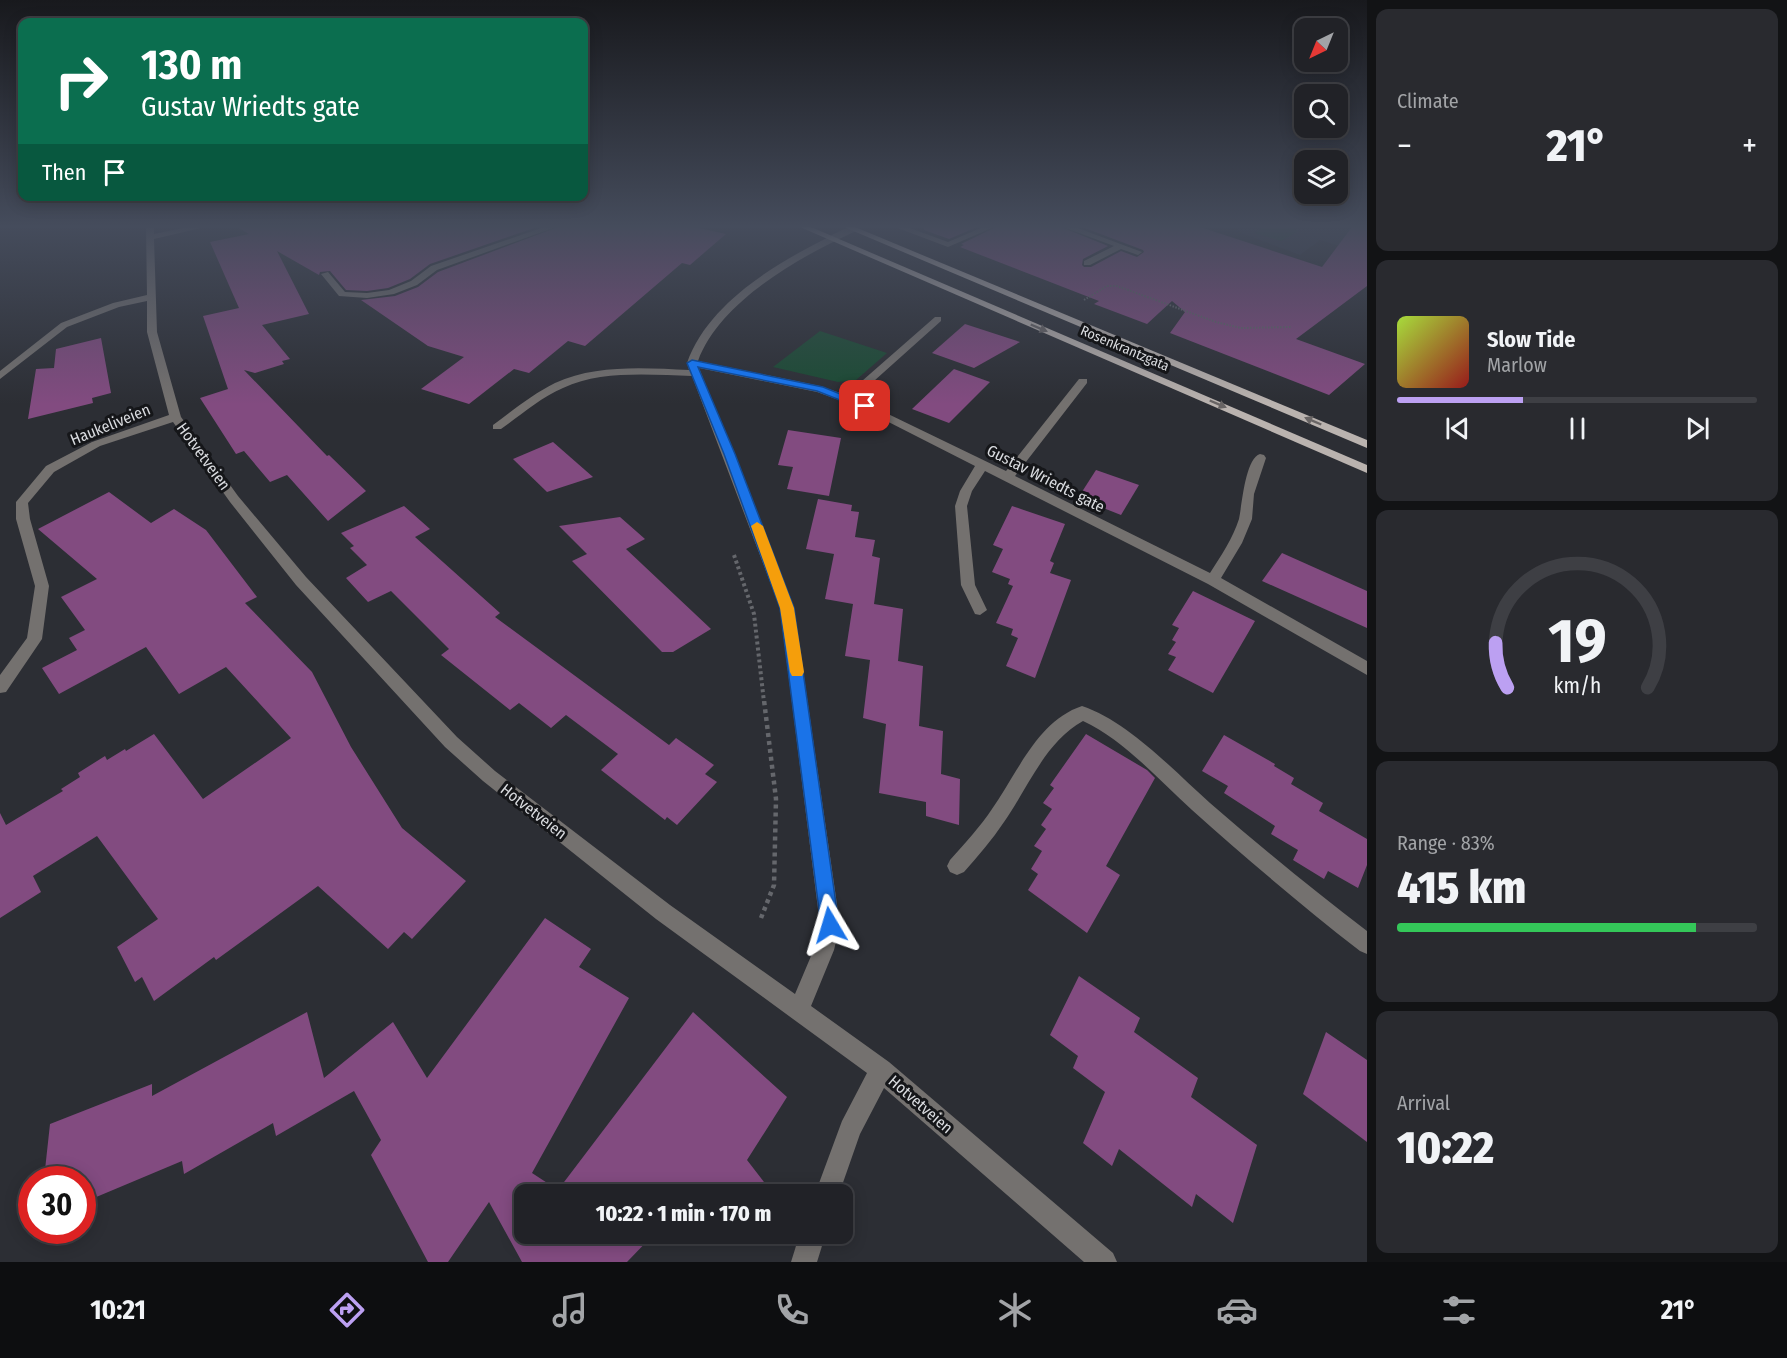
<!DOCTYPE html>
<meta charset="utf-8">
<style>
body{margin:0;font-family:"Fira Sans Condensed",sans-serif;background:#292a2f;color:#f1f3f6;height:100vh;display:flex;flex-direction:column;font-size:22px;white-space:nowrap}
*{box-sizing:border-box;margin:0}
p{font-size:20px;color:#a2a4a7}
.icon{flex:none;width:33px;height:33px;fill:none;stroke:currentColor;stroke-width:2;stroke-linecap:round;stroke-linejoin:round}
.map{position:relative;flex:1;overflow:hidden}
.sheet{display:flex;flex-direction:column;gap:9px;padding:9px;background:#121315;width:420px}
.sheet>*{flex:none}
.guide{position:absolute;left:18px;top:18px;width:570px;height:183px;border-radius:12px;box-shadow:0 3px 15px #0003,0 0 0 2px #3e3f44;background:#0b6e4f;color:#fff;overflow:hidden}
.needle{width:39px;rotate:223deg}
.tools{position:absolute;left:1294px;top:18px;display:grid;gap:12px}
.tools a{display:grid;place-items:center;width:54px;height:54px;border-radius:12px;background:#212227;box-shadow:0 3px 15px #0003,0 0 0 2px #3e3f44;font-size:30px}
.speed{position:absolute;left:18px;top:1166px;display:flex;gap:12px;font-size:30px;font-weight:700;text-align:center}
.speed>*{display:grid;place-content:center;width:78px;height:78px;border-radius:50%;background:#212227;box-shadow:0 3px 15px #0003,0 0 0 2px #3e3f44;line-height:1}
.speed .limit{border:9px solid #d22;background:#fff;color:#111}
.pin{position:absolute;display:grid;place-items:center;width:51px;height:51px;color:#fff;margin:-26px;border-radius:12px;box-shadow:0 3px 9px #0006}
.me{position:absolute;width:66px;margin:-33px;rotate:353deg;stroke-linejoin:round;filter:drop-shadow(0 0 4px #0008)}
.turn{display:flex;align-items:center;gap:21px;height:126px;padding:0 24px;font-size:27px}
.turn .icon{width:78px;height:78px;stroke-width:2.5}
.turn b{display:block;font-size:42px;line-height:51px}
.then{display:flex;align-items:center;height:57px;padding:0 24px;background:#0003;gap:12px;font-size:22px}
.big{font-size:45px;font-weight:800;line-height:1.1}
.sheet .widget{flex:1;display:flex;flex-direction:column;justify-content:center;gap:9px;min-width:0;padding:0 21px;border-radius:12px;background:#292a2f}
.sheet .dial{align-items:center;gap:0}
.dial svg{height:156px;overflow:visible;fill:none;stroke:#3e3f44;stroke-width:7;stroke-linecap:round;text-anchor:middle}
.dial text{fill:#f1f3f6;stroke:none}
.song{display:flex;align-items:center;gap:18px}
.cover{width:72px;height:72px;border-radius:9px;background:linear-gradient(135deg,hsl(80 70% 55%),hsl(0 70% 35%))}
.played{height:6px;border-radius:3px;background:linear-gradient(90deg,#bca0f2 35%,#3e3f44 35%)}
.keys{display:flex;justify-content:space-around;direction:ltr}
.heat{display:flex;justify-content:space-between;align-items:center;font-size:33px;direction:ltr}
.charge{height:9px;border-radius:4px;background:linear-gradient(90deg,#34c759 83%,#3e3f44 0)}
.trip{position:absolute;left:514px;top:1184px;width:339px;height:60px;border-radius:12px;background:#212227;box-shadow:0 3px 15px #0003,0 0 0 2px #3e3f44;font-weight:800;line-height:60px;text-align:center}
.dock{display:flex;height:96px;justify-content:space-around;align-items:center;background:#0d0e10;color:#a2a4a7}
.dock .icon{width:42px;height:42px}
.dock .on{color:#bca0f2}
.dock b{font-size:27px;color:#f1f3f6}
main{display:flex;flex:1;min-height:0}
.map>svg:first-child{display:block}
.built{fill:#333743}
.green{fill:#1b4b33}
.building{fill:#824b80}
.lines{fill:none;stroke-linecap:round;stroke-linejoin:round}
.path-far2{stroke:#65676c;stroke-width:2;stroke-dasharray:1.5 1.5;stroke-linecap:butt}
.path-far1{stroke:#65676c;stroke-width:4;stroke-dasharray:3 3;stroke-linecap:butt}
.path{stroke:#65676c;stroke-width:4.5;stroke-dasharray:4 4;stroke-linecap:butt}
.minor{fill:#74716f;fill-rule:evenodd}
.major{fill:#bab3af;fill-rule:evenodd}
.oneway{fill:#686464}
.route{fill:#1a73e8;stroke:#114b97;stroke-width:1.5}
.slow{fill:#f59e0b}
.labels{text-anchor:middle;stroke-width:6;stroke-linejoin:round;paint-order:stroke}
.far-street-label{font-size:14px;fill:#d9dbdf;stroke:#151619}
.street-label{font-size:16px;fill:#d9dbdf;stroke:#151619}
</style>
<main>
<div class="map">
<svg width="1367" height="1262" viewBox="0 0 1367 1262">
<rect width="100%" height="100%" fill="#2c2e34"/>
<!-- built -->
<polygon class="built" points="1243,227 1367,227 1339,246 1320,240 1300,255 1236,231"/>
<!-- green -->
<g class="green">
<polygon points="1263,227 1288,227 1299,231 1281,241 1254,233"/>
<polygon points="820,331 887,353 856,380 838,382 773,367"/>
</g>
<!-- building -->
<g class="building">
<polygon points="237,227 537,227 430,264 410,279 388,288 367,291 346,290 330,271 320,272 319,275 277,251 309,314 262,325 290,359 282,361 284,364 255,373 244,370 327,456 329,455 366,491 328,521 287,475 270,482 244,451 236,454 200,398 228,389 203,316 239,308 210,242 249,234"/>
<polygon points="558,227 694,227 726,234 690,265 682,263 585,346 568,341 529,373 514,369 469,404 421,389 464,357 428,346 361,300 395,296 418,287 438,272"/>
<polygon points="924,227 977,227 949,239 924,230"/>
<polygon points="996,227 1061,227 1108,246 1083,259 1082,265 1084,267 1091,267 1121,251 1137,257 1144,252 1143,250 1082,227 1200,227 1322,267 1352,227 1367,227 1367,286 1296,339 1365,364 1329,395 1170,333 1185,312 1172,301 1147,324 1094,304 1099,301 960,247 964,245 961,244"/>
<polygon points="965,324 1020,342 974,368 932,353"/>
<polygon points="101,338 111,393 92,398 93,403 28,419 36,369 54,368 56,349"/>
<polygon points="954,369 990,382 949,423 912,409"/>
<polygon points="788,430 841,438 829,496 787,489 793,467 778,465"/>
<polygon points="553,442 593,477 547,492 513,459"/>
<polygon points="1096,470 1139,485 1121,515 1078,498"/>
<polygon points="109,492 151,523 174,509 206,530 257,597 245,603 312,672 351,747 402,828 466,881 412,939 404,932 388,949 318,886 216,960 214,957 154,1001 142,977 135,982 117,947 158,919 97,836 33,876 41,892 0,918 0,813 6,825 63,791 61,789 80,777 78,773 105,756 107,760 125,749 126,751 154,734 203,799 291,738 226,667 179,694 146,647 59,694 42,668 77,650 69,638 85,630 61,597 97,579 38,529"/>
<polygon points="818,499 852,505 851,511 859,512 855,537 875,540 872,556 880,558 874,604 903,609 898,661 923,666 919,726 943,731 941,774 960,779 959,825 926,816 926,802 879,793 886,724 863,718 870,660 845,656 853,604 825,599 834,554 806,549"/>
<polygon points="404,506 430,529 415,537 500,613 495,617 669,745 676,738 714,765 705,774 717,782 677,825 667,817 665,820 601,770 618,754 566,715 551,728 519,703 510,710 441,655 449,649 391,591 368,602 346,578 367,565 350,548 354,546 341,533"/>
<polygon points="1012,506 1065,524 1050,561 1054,563 1050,573 1071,580 1035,678 1006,666 1018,638 1011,635 1013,629 996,623 1013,586 1008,584 1010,579 992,572 1003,549 993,545"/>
<polygon points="620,517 645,539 626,549 711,629 673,652 662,652 572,561 587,554 559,526"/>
<polygon points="1282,553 1367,591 1367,628 1262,581"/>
<polygon points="1193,591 1255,621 1213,693 1168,670 1176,657 1168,654 1176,642 1172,640 1179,628 1172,625"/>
<polygon points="1086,734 1147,770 1155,778 1106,866 1120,875 1087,933 1028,890 1038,874 1031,869 1042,851 1034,846 1046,829 1041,825 1052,809 1043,803 1054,788 1050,785"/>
<polygon points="1224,735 1275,764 1274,766 1294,778 1291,784 1323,803 1319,811 1367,839 1367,865 1358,888 1328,871 1324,879 1293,860 1298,850 1271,834 1275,826 1224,793 1228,786 1202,771"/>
<polygon points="545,918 591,949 579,967 629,998 532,1173 558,1190 693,1012 787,1097 747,1160 771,1191 768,1194 703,1194 698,1187 692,1194 525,1194 525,1233 655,1233 627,1262 522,1262 489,1202 448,1262 428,1262 371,1155 381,1140 354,1091 276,1136 273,1123 184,1174 182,1161 82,1203 82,1179 44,1179 50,1124 152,1084 152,1096 307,1012 324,1078 393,1022 427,1078"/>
<polygon points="1079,976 1140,1018 1134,1032 1198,1078 1191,1097 1257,1145 1233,1223 1196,1194 1192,1207 1119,1149 1112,1166 1083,1143 1105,1092 1073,1068 1078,1056 1050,1035"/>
<polygon points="1326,1032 1367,1060 1367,1142 1303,1094"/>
</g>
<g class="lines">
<!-- path-far2 -->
<polyline class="path-far2" points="1084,300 1107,286 1117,286 1216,322 1241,328 1292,327"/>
<!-- path-far1 -->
<polyline class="path-far1" points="734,555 754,614 764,702"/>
<!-- path -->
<polyline class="path" points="761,918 774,885 776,799 764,700"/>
<!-- minor -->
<g class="minor">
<path d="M146 227H154V234L188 227H205L154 239 157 332 181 417 238 496 306 577 457 737 495 771 670 905 795 994 814 949 820 925 780 608 692 376C651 375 601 370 563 388 540 398 521 415 501 429H493V425C513 410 533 394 555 383 596 364 646 368 689 370L687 363C707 306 770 267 821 241 831 236 844 227 855 227L856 231C801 256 720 301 698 361L820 386 846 395 935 317H941V321L855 398 1006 471 1079 379H1087V383L1015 476 1210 573C1221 556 1233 538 1239 519 1242 505 1245 459 1260 454L1264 455 1266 458 1254 494 1252 519 1242 543 1221 578 1367 661V675L1208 584 985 471 972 491 967 506 975 585 987 610 980 615 975 614 961 585 955 506 960 491 975 466 861 408 817 392 699 368 794 608 840 925 834 950 811 1006 889 1062 1113 1253 1117 1262H1084L884 1088 860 1134 839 1194H815L842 1121 867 1073 656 919 483 781 445 747 296 585 230 502 173 422 100 446 54 472 28 503 30 519 49 586 42 639 6 692 0 693V675L27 638 35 586 16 519V502L46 466 92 442 169 415 147 332V301L119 307 67 327 0 379V371L61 323 113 303 147 295Z"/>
<polygon points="544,227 556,227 437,270 417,285 394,294 367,298 339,296 321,274 328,272 345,292 367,293 389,290 411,281 431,266"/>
<polygon points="895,227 907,227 948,242 983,227 994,227 948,247"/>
<polygon points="1063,227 1075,227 1142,252 1138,255 1121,249 1090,265 1084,265 1084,261 1114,246"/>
<path d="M1082 706C1129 722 1173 770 1210 803 1261 847 1313 890 1367 931V954L1360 951C1302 906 1247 859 1192 810 1159 780 1124 740 1083 721 1045 742 1028 788 1004 822 992 840 978 856 964 872L957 875 950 872 947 866 950 860C965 843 980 827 992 809 1017 774 1037 721 1082 706Z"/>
<polygon points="800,1233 826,1233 817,1262 791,1262"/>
</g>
<!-- major -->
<g class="major">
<polygon points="800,227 811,227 1367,465 1367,473"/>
<polygon points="844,227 855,227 1367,440 1367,448"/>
</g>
</g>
<!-- one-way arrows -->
<defs><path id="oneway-solid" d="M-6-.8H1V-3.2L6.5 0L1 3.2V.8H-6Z" transform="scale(1.5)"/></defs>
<g class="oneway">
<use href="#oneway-solid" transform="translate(1039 328) rotate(23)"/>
<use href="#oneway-solid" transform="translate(1218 404) rotate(23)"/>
<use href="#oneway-solid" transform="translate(1313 421) rotate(-157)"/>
</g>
<!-- sky -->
<linearGradient id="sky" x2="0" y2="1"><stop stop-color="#18191d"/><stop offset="0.56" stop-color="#454c5c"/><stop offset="1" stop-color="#454c5c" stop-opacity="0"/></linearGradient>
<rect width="1367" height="404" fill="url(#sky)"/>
<!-- route -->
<polygon class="route" points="692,360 823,387 870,406 865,410 817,391 698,367 735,454 794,608 839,925 836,931 830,934 823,931 821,925 780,608 724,454 687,363"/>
<!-- slow -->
<polygon class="slow" points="757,522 763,526 794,608 804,672 802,676 792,676 790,672 780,608 751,526"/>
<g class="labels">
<!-- far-street labels -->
<g class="far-street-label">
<text transform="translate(1125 348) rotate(23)" y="5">Rosenkrantzgata</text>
</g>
<!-- street labels -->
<g class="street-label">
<text transform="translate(110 424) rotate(-22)" y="6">Haukeliveien</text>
<text transform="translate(204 456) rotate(54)" y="6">Hotvetveien</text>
<text transform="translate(1046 478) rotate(27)" y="6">Gustav Wriedts gate</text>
<text transform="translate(534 811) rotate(38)" y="6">Hotvetveien</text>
<text transform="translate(921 1104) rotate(41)" y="6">Hotvetveien</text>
</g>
</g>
</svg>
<div class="tools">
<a><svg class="needle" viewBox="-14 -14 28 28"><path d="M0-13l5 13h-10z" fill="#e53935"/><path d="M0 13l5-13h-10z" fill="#a2a4a7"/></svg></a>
<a><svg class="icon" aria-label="search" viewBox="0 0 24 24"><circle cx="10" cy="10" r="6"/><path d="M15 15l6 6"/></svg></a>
<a><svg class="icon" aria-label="layers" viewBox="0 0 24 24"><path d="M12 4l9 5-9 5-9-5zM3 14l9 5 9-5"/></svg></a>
</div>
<div class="speed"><div class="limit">30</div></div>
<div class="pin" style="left:865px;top:406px;background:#d93025"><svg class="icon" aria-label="arrive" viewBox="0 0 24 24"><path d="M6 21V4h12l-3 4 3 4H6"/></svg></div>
<svg class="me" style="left:830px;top:925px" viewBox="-20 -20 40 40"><path d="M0-17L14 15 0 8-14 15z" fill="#1a73e8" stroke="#fff" stroke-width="4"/></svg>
<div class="trip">10:22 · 1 min · 170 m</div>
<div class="guide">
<div class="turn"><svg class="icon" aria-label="right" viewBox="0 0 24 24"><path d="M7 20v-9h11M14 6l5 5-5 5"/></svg><div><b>130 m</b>Gustav Wriedts gate</div></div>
<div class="then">Then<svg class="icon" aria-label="arrive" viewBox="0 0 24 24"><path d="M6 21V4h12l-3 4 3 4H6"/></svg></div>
</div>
</div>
<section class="sheet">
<div class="widget"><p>Climate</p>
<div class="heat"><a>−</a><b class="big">21°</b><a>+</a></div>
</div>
<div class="widget">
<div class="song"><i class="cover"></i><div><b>Slow Tide</b><p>Marlow</p></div></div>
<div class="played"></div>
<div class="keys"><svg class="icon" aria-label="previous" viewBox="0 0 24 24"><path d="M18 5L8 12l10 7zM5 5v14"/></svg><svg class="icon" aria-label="pause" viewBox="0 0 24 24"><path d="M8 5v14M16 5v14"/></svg><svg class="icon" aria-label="next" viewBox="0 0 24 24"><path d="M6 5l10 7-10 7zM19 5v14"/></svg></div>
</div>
<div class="widget dial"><svg viewBox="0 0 100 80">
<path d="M14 69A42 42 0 1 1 86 69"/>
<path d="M14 69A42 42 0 0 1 8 46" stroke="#bca0f2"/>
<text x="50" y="56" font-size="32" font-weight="700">19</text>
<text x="50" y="72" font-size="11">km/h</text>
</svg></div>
<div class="widget"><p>Range · 83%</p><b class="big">415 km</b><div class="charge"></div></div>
<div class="widget"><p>Arrival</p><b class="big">10:22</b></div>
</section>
</main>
<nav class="dock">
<b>10:21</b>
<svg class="icon on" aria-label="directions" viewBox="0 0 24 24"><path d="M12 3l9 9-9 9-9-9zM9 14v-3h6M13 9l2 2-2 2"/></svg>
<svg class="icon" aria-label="music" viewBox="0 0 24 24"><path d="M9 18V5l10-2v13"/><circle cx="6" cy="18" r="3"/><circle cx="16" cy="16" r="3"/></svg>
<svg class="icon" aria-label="phone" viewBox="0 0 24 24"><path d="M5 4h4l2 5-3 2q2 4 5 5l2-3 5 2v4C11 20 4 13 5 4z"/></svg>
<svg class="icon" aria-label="climate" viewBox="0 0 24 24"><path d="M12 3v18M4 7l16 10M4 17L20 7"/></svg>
<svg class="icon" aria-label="car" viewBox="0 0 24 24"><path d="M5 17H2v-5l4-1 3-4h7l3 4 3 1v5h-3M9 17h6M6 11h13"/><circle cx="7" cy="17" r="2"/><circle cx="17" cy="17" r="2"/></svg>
<svg class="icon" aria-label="filters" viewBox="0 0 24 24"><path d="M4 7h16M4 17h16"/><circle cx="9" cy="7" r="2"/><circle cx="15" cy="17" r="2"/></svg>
<b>21°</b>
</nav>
